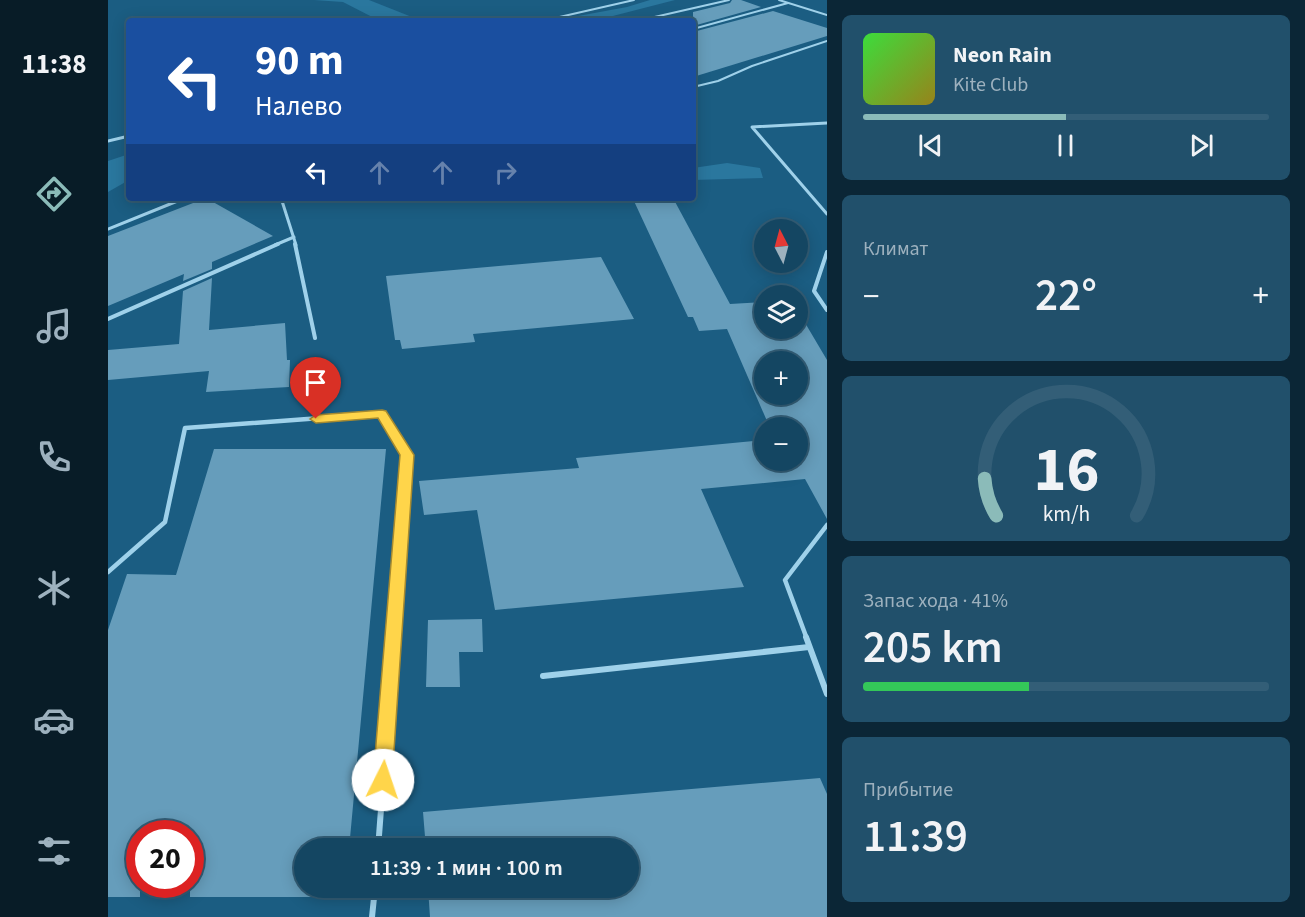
<!DOCTYPE html>
<html lang="ru">
<meta charset="utf-8">
<style>
body{margin:0;font-family:"Source Sans 3",sans-serif;background:#21506b;color:#f1f3f6;height:100vh;display:flex;flex-direction:column;font-size:22px;white-space:nowrap}
*{box-sizing:border-box;margin:0}
p{font-size:20px;color:#9db1be}
.icon{flex:none;width:33px;height:33px;fill:none;stroke:currentColor;stroke-width:2;stroke-linecap:round;stroke-linejoin:round}
.map{position:relative;flex:1;overflow:hidden}
.drawer{display:flex;flex-direction:column;gap:15px;padding:15px;background:#0b2636;width:478px}
.drawer>*{flex:none}
.top-card{position:absolute;left:18px;top:18px;width:570px;height:183px;border-radius:6px;box-shadow:0 3px 15px #0003,0 0 0 2px #335e77;background:#1a4fa0;color:#fff;overflow:hidden}
.needle{width:39px;rotate:354deg}
.tools{position:absolute;left:646px;top:219px;display:grid;gap:12px}
.tools a{display:grid;place-items:center;width:54px;height:54px;border-radius:50%;background:#144662;box-shadow:0 3px 15px #0003,0 0 0 2px #335e77;font-size:30px}
.speed{position:absolute;left:18px;top:820px;display:flex;gap:12px;font-size:30px;font-weight:700;text-align:center}
.speed>*{display:grid;place-content:center;width:78px;height:78px;border-radius:50%;background:#144662;box-shadow:0 3px 15px #0003,0 0 0 2px #335e77;line-height:1}
.speed .limit{border:9px solid #d22;background:#fff;color:#111}
.pin{position:absolute;display:grid;place-items:center;width:51px;height:51px;color:#fff;margin:-62px -26px;border-radius:50% 50% 50% 0;rotate:-45deg;box-shadow:0 0 6px #0007}
.pin .icon{rotate:45deg}
.me{position:absolute;width:66px;margin:-33px;rotate:4deg;stroke-linejoin:round;filter:drop-shadow(0 0 4px #0008)}
.turn{display:flex;align-items:center;gap:21px;height:126px;padding:0 30px;font-size:27px}
.turn .icon{width:78px;height:78px;stroke-width:2.5}
.turn b{display:block;font-size:42px;line-height:51px}
.lanes{display:flex;align-items:center;height:57px;padding:0 30px;background:#0003;justify-content:center;gap:30px;direction:ltr}
.lanes .off{opacity:.35}
.big{font-size:45px;font-weight:600;line-height:1.1}
.drawer .widget{flex:1;display:flex;flex-direction:column;justify-content:center;gap:9px;min-width:0;padding:0 21px;border-radius:9px;background:#21506b}
.drawer .dial{align-items:center;gap:0}
.dial svg{height:156px;overflow:visible;fill:none;stroke:#335e77;stroke-width:7;stroke-linecap:round;text-anchor:middle}
.dial text{fill:#f1f3f6;stroke:none}
.song{display:flex;align-items:center;gap:18px}
.cover{width:72px;height:72px;border-radius:9px;background:linear-gradient(135deg,hsl(120 70% 55%),hsl(50 70% 35%))}
.played{height:6px;border-radius:3px;background:linear-gradient(90deg,#8bbbb9 50%,#335e77 50%)}
.keys{display:flex;justify-content:space-around;direction:ltr}
.heat{display:flex;justify-content:space-between;align-items:center;font-size:33px;direction:ltr}
.charge{height:9px;border-radius:4px;background:linear-gradient(90deg,#34c759 41%,#335e77 0)}
.trip{position:absolute;left:186px;top:838px;width:345px;height:60px;border-radius:30px;background:#144662;box-shadow:0 3px 15px #0003,0 0 0 2px #335e77;font-weight:600;line-height:60px;text-align:center}
main{display:flex;flex:1;min-height:0}
.menu{display:flex;flex-direction:column;width:108px;justify-content:space-around;align-items:center;background:#081c27;color:#9db1be}
.menu .icon{width:42px;height:42px}
.menu .active{color:#8bbbb9}
.menu b{font-size:27px;color:#f1f3f6}
.map>svg:first-child{display:block}
.green{fill:#2a779e}
.building{fill:#669dbb;fill-rule:evenodd}
.lines{fill:none;stroke-linecap:round;stroke-linejoin:round}
.service-far4{stroke:#9fd1ea;stroke-width:2}
.service-far3{stroke:#9fd1ea;stroke-width:3}
.service-far2{stroke:#9fd1ea;stroke-width:4}
.service-far1{stroke:#9fd1ea;stroke-width:4.5}
.service{stroke:#9fd1ea;stroke-width:6}
.route{fill:#ffd54a;stroke:#a68a30;stroke-width:1.5}
</style>
<main>
<nav class="menu">
<b>11:38</b>
<svg class="icon active" aria-label="directions" viewBox="0 0 24 24"><path d="M12 3l9 9-9 9-9-9zM9 14v-3h6M13 9l2 2-2 2"/></svg>
<svg class="icon" aria-label="music" viewBox="0 0 24 24"><path d="M9 18V5l10-2v13"/><circle cx="6" cy="18" r="3"/><circle cx="16" cy="16" r="3"/></svg>
<svg class="icon" aria-label="phone" viewBox="0 0 24 24"><path d="M5 4h4l2 5-3 2q2 4 5 5l2-3 5 2v4C11 20 4 13 5 4z"/></svg>
<svg class="icon" aria-label="climate" viewBox="0 0 24 24"><path d="M12 3v18M4 7l16 10M4 17L20 7"/></svg>
<svg class="icon" aria-label="car" viewBox="0 0 24 24"><path d="M5 17H2v-5l4-1 3-4h7l3 4 3 1v5h-3M9 17h6M6 11h13"/><circle cx="7" cy="17" r="2"/><circle cx="17" cy="17" r="2"/></svg>
<svg class="icon" aria-label="filters" viewBox="0 0 24 24"><path d="M4 7h16M4 17h16"/><circle cx="9" cy="7" r="2"/><circle cx="15" cy="17" r="2"/></svg>
</nav>
<div class="map">
<svg width="719" height="917" viewBox="0 0 719 917">
<rect width="100%" height="100%" fill="#1b5d82"/>
<!-- green -->
<g class="green">
<polygon points="206,0 261,0 314,21 272,21 235,2"/>
<polygon points="542,0 567,0 497,18 443,21 519,7"/>
<polygon points="21,154 21,180 0,192 0,161"/>
<polygon points="619,163 652,168 655,178 585,180 585,168"/>
</g>
<!-- building -->
<g class="building">
<polygon points="624,0 633,0 653,7 585,26 585,12 622,3"/>
<polygon points="665,11 719,28 719,36 585,77 585,32"/>
<polygon points="98,198 165,236 104,262 104,269 75,281 76,274 0,306 0,236"/>
<path d="M565 198 622 304 657 302V328H690V311L719 360V519L697 479 593 489 636 587 387 610 369 510 316 515 311 481 471 468 468 458 657 440V460H690V428H662L619 329 591 331 585 317H580L525 199ZM657 362H690V394H657Z"/>
<polygon points="493,257 526,319 365,334 367,342 294,349 292,340 287,340 278,276"/>
<polygon points="104,278 101,330 177,323 179,360 182,360 181,387 98,392 101,371 0,380 0,350 71,344 75,291"/>
<polygon points="106,449 278,449 241,849 196,849 196,888 237,888 236,897 82,897 82,834 32,834 32,897 0,897 0,630 19,574 68,575"/>
<polygon points="374,619 375,652 351,652 352,687 318,687 320,620"/>
<polygon points="712,778 719,794 719,917 322,917 320,888 520,888 520,849 318,849 315,812"/>
</g>
<g class="lines">
<!-- service-far4 -->
<g class="service-far4">
<polyline points="671,0 719,15"/>
<polyline points="434,21 526,0"/>
<polyline points="529,21 621,0"/>
<polyline points="585,29 680,3"/>
<polyline points="585,87 610,81 644,66 719,41"/>
</g>
<!-- service-far3 -->
<g class="service-far3">
<polyline points="719,123 644,127 719,214"/>
<polyline points="0,141 21,136"/>
<polyline points="156,198 174,201"/>
<polyline points="187,198 174,201 188,245"/>
<polyline points="0,229 77,198"/>
<polyline points="167,245 186,237"/>
</g>
<!-- service-far2 -->
<g class="service-far2">
<polyline points="187,244 207,338"/>
<polyline points="719,252 706,291 719,310"/>
<polyline points="0,319 170,244"/>
<polyline points="205,419 274,414 277,419"/>
</g>
<!-- service-far1 -->
<g class="service-far1">
<polyline points="276,417 299,455 285,639"/>
<polyline points="0,572 57,522 77,428 226,417"/>
<polyline points="699,639 677,580 719,525"/>
</g>
<!-- service -->
<g class="service">
<polyline points="698,637 719,694"/>
<polyline points="435,676 701,647"/>
<polyline points="270,849 286,637"/>
<polyline points="264,917 267,888"/>
</g>
</g>
<!-- route -->
<polygon class="route" points="274,410 278,411 306,455 284,780 281,786 275,788 268,786 265,780 292,455 270,418 208,423 202,419 208,415"/>
</svg>
<div class="tools">
<a><svg class="needle" viewBox="-14 -14 28 28"><path d="M0-13l5 13h-10z" fill="#e53935"/><path d="M0 13l5-13h-10z" fill="#9db1be"/></svg></a>
<a><svg class="icon" aria-label="layers" viewBox="0 0 24 24"><path d="M12 4l9 5-9 5-9-5zM3 14l9 5 9-5"/></svg></a>
<a>+</a>
<a>−</a>
</div>
<div class="speed"><div class="limit">20</div></div>
<div class="pin" style="left:208px;top:419px;background:#d93025"><svg class="icon" aria-label="arrive" viewBox="0 0 24 24"><path d="M6 21V4h12l-3 4 3 4H6"/></svg></div>
<svg class="me" style="left:275px;top:780px" viewBox="-20 -20 40 40"><circle r="19" fill="#fff"/><path d="M0-13L10 11 0 6-10 11z" fill="#ffd54a"/></svg>
<div class="trip">11:39 · 1 мин · 100 m</div>
<div class="top-card">
<div class="turn"><svg class="icon" aria-label="left" viewBox="0 0 24 24"><path d="M17 20v-9H6M10 6l-5 5 5 5"/></svg><div><b>90 m</b>Налево</div></div>
<div class="lanes"><svg class="icon" aria-label="left" viewBox="0 0 24 24"><path d="M17 20v-9H6M10 6l-5 5 5 5"/></svg><svg class="icon off" aria-label="ahead" viewBox="0 0 24 24"><path d="M12 20V5M6 11l6-6 6 6"/></svg><svg class="icon off" aria-label="ahead" viewBox="0 0 24 24"><path d="M12 20V5M6 11l6-6 6 6"/></svg><svg class="icon off" aria-label="right" viewBox="0 0 24 24"><path d="M7 20v-9h11M14 6l5 5-5 5"/></svg></div>
</div>
</div>
<section class="drawer">
<div class="widget">
<div class="song"><i class="cover"></i><div><b>Neon Rain</b><p>Kite Club</p></div></div>
<div class="played"></div>
<div class="keys"><svg class="icon" aria-label="previous" viewBox="0 0 24 24"><path d="M18 5L8 12l10 7zM5 5v14"/></svg><svg class="icon" aria-label="pause" viewBox="0 0 24 24"><path d="M8 5v14M16 5v14"/></svg><svg class="icon" aria-label="next" viewBox="0 0 24 24"><path d="M6 5l10 7-10 7zM19 5v14"/></svg></div>
</div>
<div class="widget"><p>Климат</p>
<div class="heat"><a>−</a><b class="big">22°</b><a>+</a></div>
</div>
<div class="widget dial"><svg viewBox="0 0 100 80">
<path d="M14 69A42 42 0 1 1 86 69"/>
<path d="M14 69A42 42 0 0 1 8 50" stroke="#8bbbb9"/>
<text x="50" y="56" font-size="32" font-weight="700">16</text>
<text x="50" y="72" font-size="11">km/h</text>
</svg></div>
<div class="widget"><p>Запас хода · 41%</p><b class="big">205 km</b><div class="charge"></div></div>
<div class="widget"><p>Прибытие</p><b class="big">11:39</b></div>
</section>
</main>
